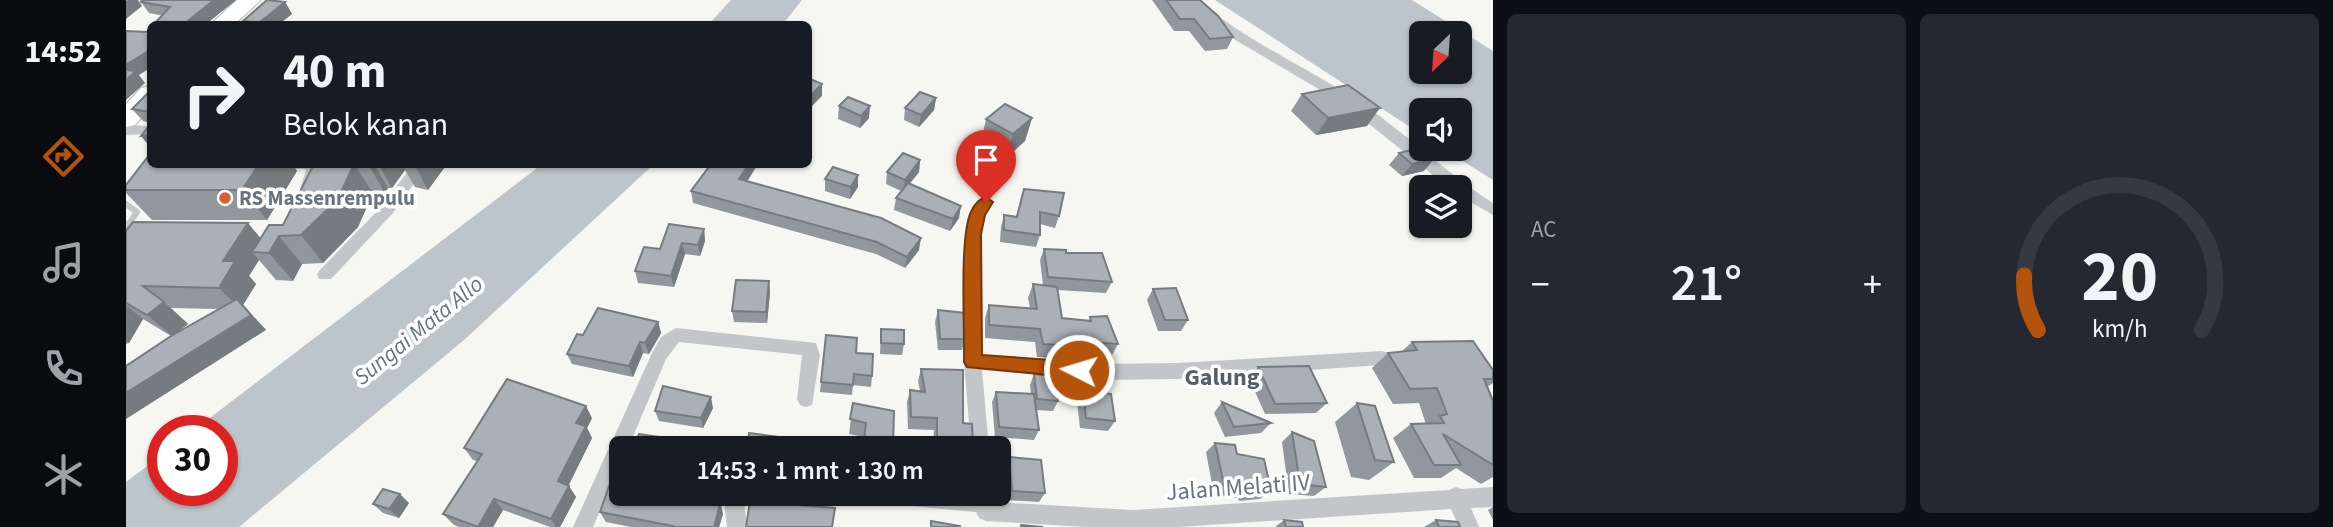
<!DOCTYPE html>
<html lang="id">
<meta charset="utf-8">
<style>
body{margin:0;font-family:"Source Sans 3",sans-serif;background:#242831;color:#f1f3f6;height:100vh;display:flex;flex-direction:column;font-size:26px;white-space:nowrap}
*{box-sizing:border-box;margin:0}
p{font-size:23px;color:#9ea1a6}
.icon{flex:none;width:38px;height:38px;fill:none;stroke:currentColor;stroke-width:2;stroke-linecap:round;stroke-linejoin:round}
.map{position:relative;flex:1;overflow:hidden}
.side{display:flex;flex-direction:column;gap:14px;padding:14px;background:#0d0f14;width:840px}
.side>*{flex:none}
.top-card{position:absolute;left:21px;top:21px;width:665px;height:147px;border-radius:10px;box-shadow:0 2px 5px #0004;background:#171b24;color:#f1f3f6;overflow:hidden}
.needle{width:46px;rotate:205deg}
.fabs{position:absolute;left:1283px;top:21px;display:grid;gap:14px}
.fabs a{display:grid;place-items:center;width:63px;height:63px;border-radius:10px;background:#171b24;box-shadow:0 2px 5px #0004;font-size:35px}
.speed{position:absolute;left:21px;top:415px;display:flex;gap:14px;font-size:35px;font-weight:700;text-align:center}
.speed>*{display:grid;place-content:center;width:91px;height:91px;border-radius:50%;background:#171b24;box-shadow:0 2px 5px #0004;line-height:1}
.speed .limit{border:10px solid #d22;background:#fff;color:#111}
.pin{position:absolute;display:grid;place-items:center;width:60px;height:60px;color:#fff;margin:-72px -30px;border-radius:50% 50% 50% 0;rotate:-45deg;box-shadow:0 0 7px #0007}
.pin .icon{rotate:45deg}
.me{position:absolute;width:77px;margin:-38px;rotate:275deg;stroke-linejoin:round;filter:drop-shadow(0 0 5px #0008)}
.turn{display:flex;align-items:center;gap:24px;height:147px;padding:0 21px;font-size:32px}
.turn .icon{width:91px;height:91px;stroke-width:2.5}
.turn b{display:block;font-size:49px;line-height:60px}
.big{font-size:52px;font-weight:600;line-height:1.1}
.side .tile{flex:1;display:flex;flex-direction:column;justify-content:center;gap:10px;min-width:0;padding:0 24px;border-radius:10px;background:#242831}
.side .dial{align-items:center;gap:0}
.dial svg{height:182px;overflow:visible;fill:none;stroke:#363941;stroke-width:7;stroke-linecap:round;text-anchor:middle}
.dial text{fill:#f1f3f6;stroke:none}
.heat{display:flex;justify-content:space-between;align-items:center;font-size:38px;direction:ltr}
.side .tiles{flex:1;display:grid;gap:14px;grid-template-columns:repeat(2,1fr)}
.trip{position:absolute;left:483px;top:436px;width:402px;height:70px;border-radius:10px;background:#171b24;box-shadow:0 2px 5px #0004;font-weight:600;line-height:70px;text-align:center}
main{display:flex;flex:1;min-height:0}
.tabs{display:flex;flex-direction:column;width:126px;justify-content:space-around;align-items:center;background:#090b0e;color:#9ea1a6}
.tabs .icon{width:49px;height:49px}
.tabs .active{color:#b45309}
.tabs b{font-size:32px;color:#f1f3f6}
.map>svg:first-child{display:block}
.water{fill:#bcc5ca;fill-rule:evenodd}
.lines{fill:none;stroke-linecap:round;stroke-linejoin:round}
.highway-casing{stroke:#b5b8bb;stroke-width:2}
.lane-far1{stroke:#c2c6c9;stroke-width:6}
.lane{stroke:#c2c6c9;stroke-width:9}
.street{fill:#c2c6c9;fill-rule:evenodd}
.highway{fill:#fff;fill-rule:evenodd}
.wall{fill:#91979d;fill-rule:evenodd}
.shaded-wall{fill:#767b7f}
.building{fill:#a9b0b6;stroke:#767b7f;stroke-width:2}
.route{fill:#b45309;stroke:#753606;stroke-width:2}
.poi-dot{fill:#db5e2e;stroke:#fff;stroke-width:2.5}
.labels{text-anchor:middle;stroke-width:7;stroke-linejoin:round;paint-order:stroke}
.poi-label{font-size:21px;font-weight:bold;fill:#677583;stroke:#fff;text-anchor:start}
.water-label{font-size:23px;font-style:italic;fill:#63777f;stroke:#fff}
.quarter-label{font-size:24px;font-weight:bold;fill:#545f68;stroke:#fff}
.near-street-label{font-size:24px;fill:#677583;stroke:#fff}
</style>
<main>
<nav class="tabs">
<b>14:52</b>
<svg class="icon active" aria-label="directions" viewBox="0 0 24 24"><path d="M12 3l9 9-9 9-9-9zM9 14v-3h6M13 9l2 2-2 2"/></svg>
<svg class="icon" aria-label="music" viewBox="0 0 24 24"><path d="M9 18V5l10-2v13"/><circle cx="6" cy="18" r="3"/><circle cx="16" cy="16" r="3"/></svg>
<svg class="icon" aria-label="phone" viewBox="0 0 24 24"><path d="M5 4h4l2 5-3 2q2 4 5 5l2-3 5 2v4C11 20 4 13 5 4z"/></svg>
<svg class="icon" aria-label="climate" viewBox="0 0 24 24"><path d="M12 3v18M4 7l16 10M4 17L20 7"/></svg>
</nav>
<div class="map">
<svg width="1367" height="527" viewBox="0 0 1367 527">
<rect width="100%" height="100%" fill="#f6f6f3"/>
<!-- water -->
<g class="water">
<polygon points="605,0 676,0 657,24 583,24"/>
<path d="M1089 0H1286L1367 51V180L1318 149H1334V110H1295V134ZM1295 33H1334V72H1295Z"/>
<polygon points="415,165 527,165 338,340 113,527 0,527 0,482 37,454 37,490 96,490 96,430 68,430"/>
</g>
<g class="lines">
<!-- highway casing -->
<g class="highway-casing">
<g id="highway">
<polygon points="111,0 135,0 109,24 85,24"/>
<polygon points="24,86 24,108 9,125 0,127 0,104 15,88"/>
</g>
</g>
<!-- lane-far1 -->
<g class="lane-far1">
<polyline points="159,166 181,166 183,170 177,190"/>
<polyline points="0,204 11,212 1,227"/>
</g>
<!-- lane -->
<polyline class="lane" points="0,229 3,225"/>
<!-- street -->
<g class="street">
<path d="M1059 0H1072C1119 40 1174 64 1226 97 1275 128 1317 171 1367 203V215L1334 196V187H1322L1218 104 1094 31Z"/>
<polygon points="0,125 24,126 24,134 0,135"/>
<polygon points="287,164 302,164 267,213 205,279 193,279 191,275 193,271 257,205"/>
<path d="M860 198 867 203 858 215 856 234V355L975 364 1051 363 1256 351 1262 353 1265 358 1262 363 1256 365 1051 379 975 380 856 370 863 448H845L838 362 840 234C843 219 844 204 860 198Z"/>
<polygon points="550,328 690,343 694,355 686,405 680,407 674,405 671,399 676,355 553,342 540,359 502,448 495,448 495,463 467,527 447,527 527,351 535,337"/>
<polygon points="1330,487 1335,489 1367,487 1367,507 1345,508 1353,527 1333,527 1325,509 1052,527 960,527 860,521 853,518 850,512 752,503 745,501 742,494 859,494 866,496 868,502 1007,510 1323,490"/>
<polygon points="597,494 617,494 621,527 601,527"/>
</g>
<!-- highway -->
<use href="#highway" class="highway"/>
</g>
<!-- wall -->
<g class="wall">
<polygon points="16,0 110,0 80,24 23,13 15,2"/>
<polygon points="1026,0 1074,0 1107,37 1101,49 1079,51 1063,31 1048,31"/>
<polygon points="159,2 166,14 153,24 119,24 117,21"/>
<polygon points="24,91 24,123 17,121 6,109"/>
<polygon points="1176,94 1241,126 1190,135 1165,111"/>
<polygon points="810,98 808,110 793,127 778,120 779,108"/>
<polygon points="713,106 743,118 734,128 712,119"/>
<polygon points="906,118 899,141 881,157 855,142 860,119"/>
<polygon points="1273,153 1298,171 1276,176 1263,165"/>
<polygon points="794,160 793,172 784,183 833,218 824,231 768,210 770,198 775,191 760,184 761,172"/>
<path d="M183 164H321L302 190 289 187 279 170 266 188H262L259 193H247L232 227 197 263 176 264 167 281 150 280 133 260 123 276 130 284 117 305 140 330 45 336 17 319 3 343 0 344V231L135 238 157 225 186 169ZM45 308 92 309 53 331 62 324Z"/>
<polygon points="585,164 632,164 621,182 793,250 779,268 750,254 567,203 565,191"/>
<polygon points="171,171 141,220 26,220 0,193 0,185"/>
<polygon points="732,175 732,187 724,199 699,191 699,179"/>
<polygon points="898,189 933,216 929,228 914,224 914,235 910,247 874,242 875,227 878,215 890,216"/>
<polygon points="578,229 579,241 574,256 559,254 548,287 512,283 509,271 534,249"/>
<polygon points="918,249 940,253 986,282 980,293 931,290 936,318 963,321 964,317 992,344 985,357 961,356 959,360 911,357 909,342 859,338 859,318 863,305 904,308 902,298 907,284 917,285 914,260"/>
<polygon points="643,281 644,293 641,323 608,322 606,311"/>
<polygon points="1027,289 1062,320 1055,331 1032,331 1021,300"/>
<polygon points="812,310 839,339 836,350 812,350 809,322"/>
<polygon points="532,322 535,333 523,354 517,353 507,377 446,364 441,354 457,335"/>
<polygon points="755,329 778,344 776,355 754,354"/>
<polygon points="1286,342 1367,370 1367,383 1361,387 1367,401 1367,477 1355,484 1330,468 1315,478 1288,478 1267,438 1285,424 1300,424 1293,403 1267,404 1246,368 1262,353 1275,352"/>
<polygon points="730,353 746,376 745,387 727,385 726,395 694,392 695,382"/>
<polygon points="1132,367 1201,403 1190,413 1139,414 1123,378"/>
<polygon points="795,369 837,423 847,448 807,448 808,430 782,429 781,402 784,390 794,391 792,381"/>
<polygon points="908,374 932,401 927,411 910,410 913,430 908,440 869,437 866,402 870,392 905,394 904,385"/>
<polygon points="957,391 989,421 982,431 954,428 951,401"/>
<polygon points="1096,402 1145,423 1135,433 1099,437 1088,413"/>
<polygon points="727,403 767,448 738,437 723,434"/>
<polygon points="1231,403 1268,462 1243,480 1225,477 1209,422"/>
<polygon points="587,408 577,428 533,421 529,411"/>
<polygon points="466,418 461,428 466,438 442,485 450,497 434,527 424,527 377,510 367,527 333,527 328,525 317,514 351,461 347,460 338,448"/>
<polygon points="1166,432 1200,487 1188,496 1163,494 1156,442"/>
<polygon points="1089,443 1111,454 1145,490 1134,499 1113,501 1112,498 1088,494 1080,452"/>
<polygon points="883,457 919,493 913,502 881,500 879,466"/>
<polygon points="595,494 593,500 597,514 593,527 505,527 480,522 474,512"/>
<polygon points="283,503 273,518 257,513 247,504"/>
<polygon points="1367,507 1367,520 1362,510"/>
<polygon points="1158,520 1177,527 1149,527"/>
<polygon points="1310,520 1334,527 1298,527"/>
</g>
<!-- shaded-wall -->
<g class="shaded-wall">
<polygon points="1,0 12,0 16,6 0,19 0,1"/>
<polygon points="88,0 110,0 80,24 58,24"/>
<polygon points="159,2 166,14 153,24 133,24 133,23"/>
<polygon points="24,50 24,68 13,75 19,83 0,100 0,65"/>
<polygon points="696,84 696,96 682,110 682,98"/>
<polygon points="810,98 808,110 793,127 795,115"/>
<polygon points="744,106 743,118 734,128 735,116"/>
<polygon points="1254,108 1241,126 1190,135 1202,118"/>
<polygon points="906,118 899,141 881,157 887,134"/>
<polygon points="24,134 24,147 15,136"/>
<polygon points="1308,159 1298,171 1276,176 1286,164"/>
<polygon points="794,160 793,172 777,192 779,180"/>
<polygon points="133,164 167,164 171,171 141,220 116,190"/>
<polygon points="228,164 247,193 232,227 197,263 175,235"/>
<polygon points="242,164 248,164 262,188 259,193"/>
<polygon points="252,164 276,164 279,170 266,188"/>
<polygon points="288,164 321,164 302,190"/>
<polygon points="623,164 632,164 614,191 613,179"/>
<polygon points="732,175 732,187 724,199 725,187"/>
<polygon points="835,206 833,218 824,231 827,219"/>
<polygon points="122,223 141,246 126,252 133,260 123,276 130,284 117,305 140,330 0,419 0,393 115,310 93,288 97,261"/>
<polygon points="578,229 579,241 574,256 572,245"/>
<polygon points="153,236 176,264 167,281 143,253"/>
<polygon points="795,238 793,250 779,268 781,257"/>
<polygon points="556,243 559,254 548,287 545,276"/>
<polygon points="643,281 644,293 641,323 640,312"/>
<polygon points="38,302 62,324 46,336 21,315"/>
<polygon points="0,305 17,319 3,343 0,341"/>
<polygon points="532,322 535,333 523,354 519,343"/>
<polygon points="514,342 517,353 507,377 503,366"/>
<polygon points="585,397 587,408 577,428 575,418"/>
<polygon points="460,406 466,418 461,428 466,438 439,493 432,481 450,423"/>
<polygon points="443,486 450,497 434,527 430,527 425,519"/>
<polygon points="274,494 283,503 273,518 263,509"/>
<polygon points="590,494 595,494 591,510 588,500"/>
<polygon points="368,499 377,510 367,527 352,527"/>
<polygon points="594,500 597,514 593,527 588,527"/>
</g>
<!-- building -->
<g class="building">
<polygon points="16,0 88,0 58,24 28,24 44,7 15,2"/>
<polygon points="141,0 159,2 133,23 117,21"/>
<polygon points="1040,0 1074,0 1092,16 1107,37 1084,39 1068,19 1054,19"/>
<polygon points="24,28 24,50 0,65 0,31 21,32"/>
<polygon points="0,70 10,71 0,80"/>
<polygon points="682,78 696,84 682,98"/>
<polygon points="1222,85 1254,108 1202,118 1176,94"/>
<polygon points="24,91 24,112 6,109"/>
<polygon points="794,92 810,98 795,115 779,108"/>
<polygon points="722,97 744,106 735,116 713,106"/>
<polygon points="879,104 906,118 887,134 860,119"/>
<polygon points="24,125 24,134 15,136"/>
<polygon points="1294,148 1308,159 1286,164 1273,153"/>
<polygon points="777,153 794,160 779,180 761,172"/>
<polygon points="24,154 24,164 133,164 116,190 0,190 0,185"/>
<polygon points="188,164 228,164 212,199 175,235 153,236 143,253 126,252 143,225 157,225"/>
<polygon points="585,164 623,164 613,179 755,218 795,238 781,257 751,242 565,191"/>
<polygon points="707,167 732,175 725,187 699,179"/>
<polygon points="782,183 835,206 827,219 770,198"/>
<polygon points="898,189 938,193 933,216 914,212 914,235 878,230 878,215 891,217"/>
<polygon points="7,222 122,223 97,261 109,261 93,288 17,286 38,302 21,315 0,303 0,231"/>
<polygon points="543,224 578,229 572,245 556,243 545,276 509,271 518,247 534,249"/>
<polygon points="918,249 940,250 940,253 976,253 986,282 922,277"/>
<polygon points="610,280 643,281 640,312 606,311"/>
<polygon points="907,284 931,287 936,318 965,321 964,317 981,316 992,344 964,342 966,347 917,344 914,329 863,325 863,305 911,309"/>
<polygon points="1050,288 1062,320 1039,320 1027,289"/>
<polygon points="111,299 125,315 0,393 0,366 45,336"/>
<polygon points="472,308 532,322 519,343 514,342 503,366 441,354 451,334 457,335"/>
<polygon points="812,310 839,313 839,339 814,339"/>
<polygon points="755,329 778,330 778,344 755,343"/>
<polygon points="700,335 731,338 730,353 747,354 746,376 728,374 727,385 695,382"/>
<polygon points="1347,341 1367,370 1367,379 1358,379 1367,401 1367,465 1317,434 1335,465 1308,465 1285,424 1318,423 1314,416 1321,414 1311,388 1284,389 1262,353 1291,350 1286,342"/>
<polygon points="1183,366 1201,403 1149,404 1132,367"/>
<polygon points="795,369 837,370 837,423 846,424 847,448 816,448 816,446 811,444 811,418 785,417 784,390 799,392"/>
<polygon points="908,374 929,376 932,401 911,399"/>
<polygon points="381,379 460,406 450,423 460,426 432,481 443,486 425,519 368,499 352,527 317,514 356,454 338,448"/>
<polygon points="537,386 585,397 575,418 529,411"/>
<polygon points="957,391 985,394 989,421 960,418"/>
<polygon points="870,392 908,394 913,430 873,427"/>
<polygon points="1096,402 1145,423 1108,427"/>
<polygon points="727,403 768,411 767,448 737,448 740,423 724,419"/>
<polygon points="1231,403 1249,406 1268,462 1249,460"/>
<polygon points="1166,432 1188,441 1200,487 1174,484"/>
<polygon points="623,433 661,438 660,448 622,448"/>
<polygon points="513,434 567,442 566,446 579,448 507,448"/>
<polygon points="1089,443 1109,445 1111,454 1138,459 1145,490 1123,492 1122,489 1098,485"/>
<polygon points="883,457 915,460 919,493 886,491"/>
<polygon points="487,475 495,476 495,494 590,494 588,500 594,500 594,504 588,527 547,527 547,526 474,512"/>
<polygon points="257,489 274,494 263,509 247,504"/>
<polygon points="624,501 709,508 706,527 620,527"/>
<polygon points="1158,520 1176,522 1177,527 1160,527"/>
<polygon points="1310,520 1332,522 1334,527 1313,527"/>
<polygon points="805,521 834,526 834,527 805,527"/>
<polygon points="895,525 917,527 895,527"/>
</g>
<!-- route -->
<path class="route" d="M860 197 867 202 859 215 855 234 856 355 953 362 959 365 962 370 959 375 953 378 841 367 838 362C839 330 833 237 845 212 848 205 853 199 860 197Z"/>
<!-- markers -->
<circle class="poi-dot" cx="99" cy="198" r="7"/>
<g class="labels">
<!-- poi labels -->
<g class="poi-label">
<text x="113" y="205">RS Massenrempulu</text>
</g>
<!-- water labels -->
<g class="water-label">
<text transform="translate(292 330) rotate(-39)" y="8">Sungai Mata Allo</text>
</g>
<!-- quarter labels -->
<g class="quarter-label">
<text x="1096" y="385">Galung</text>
</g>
<!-- near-street labels -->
<g class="near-street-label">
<text transform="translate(1112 487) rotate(-4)" y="8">Jalan Melati IV</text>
</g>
</g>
</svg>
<div class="fabs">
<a><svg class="needle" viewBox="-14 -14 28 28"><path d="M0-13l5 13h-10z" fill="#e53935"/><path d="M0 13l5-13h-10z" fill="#9ea1a6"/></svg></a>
<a><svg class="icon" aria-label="sound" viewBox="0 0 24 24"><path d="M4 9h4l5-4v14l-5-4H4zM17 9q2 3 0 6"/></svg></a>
<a><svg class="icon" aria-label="layers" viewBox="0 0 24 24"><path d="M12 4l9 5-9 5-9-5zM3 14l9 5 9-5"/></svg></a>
</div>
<div class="speed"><div class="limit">30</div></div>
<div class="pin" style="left:860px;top:202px;background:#d93025"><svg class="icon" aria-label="arrive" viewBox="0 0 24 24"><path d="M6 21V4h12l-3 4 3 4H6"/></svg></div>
<svg class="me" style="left:953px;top:370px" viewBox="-20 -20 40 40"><circle r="17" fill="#b45309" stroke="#fff" stroke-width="3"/><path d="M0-11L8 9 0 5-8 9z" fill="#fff"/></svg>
<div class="trip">14:53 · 1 mnt · 130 m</div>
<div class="top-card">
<div class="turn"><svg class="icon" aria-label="right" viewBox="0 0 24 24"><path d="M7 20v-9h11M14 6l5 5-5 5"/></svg><div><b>40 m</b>Belok kanan</div></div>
</div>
</div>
<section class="side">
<div class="tiles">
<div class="tile"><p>AC</p>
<div class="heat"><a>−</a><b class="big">21°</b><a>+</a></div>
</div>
<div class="tile dial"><svg viewBox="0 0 100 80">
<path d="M14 69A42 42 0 1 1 86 69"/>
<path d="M14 69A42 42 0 0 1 8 45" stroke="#b45309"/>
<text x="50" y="56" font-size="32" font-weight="700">20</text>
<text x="50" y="72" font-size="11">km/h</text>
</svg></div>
</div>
</section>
</main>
